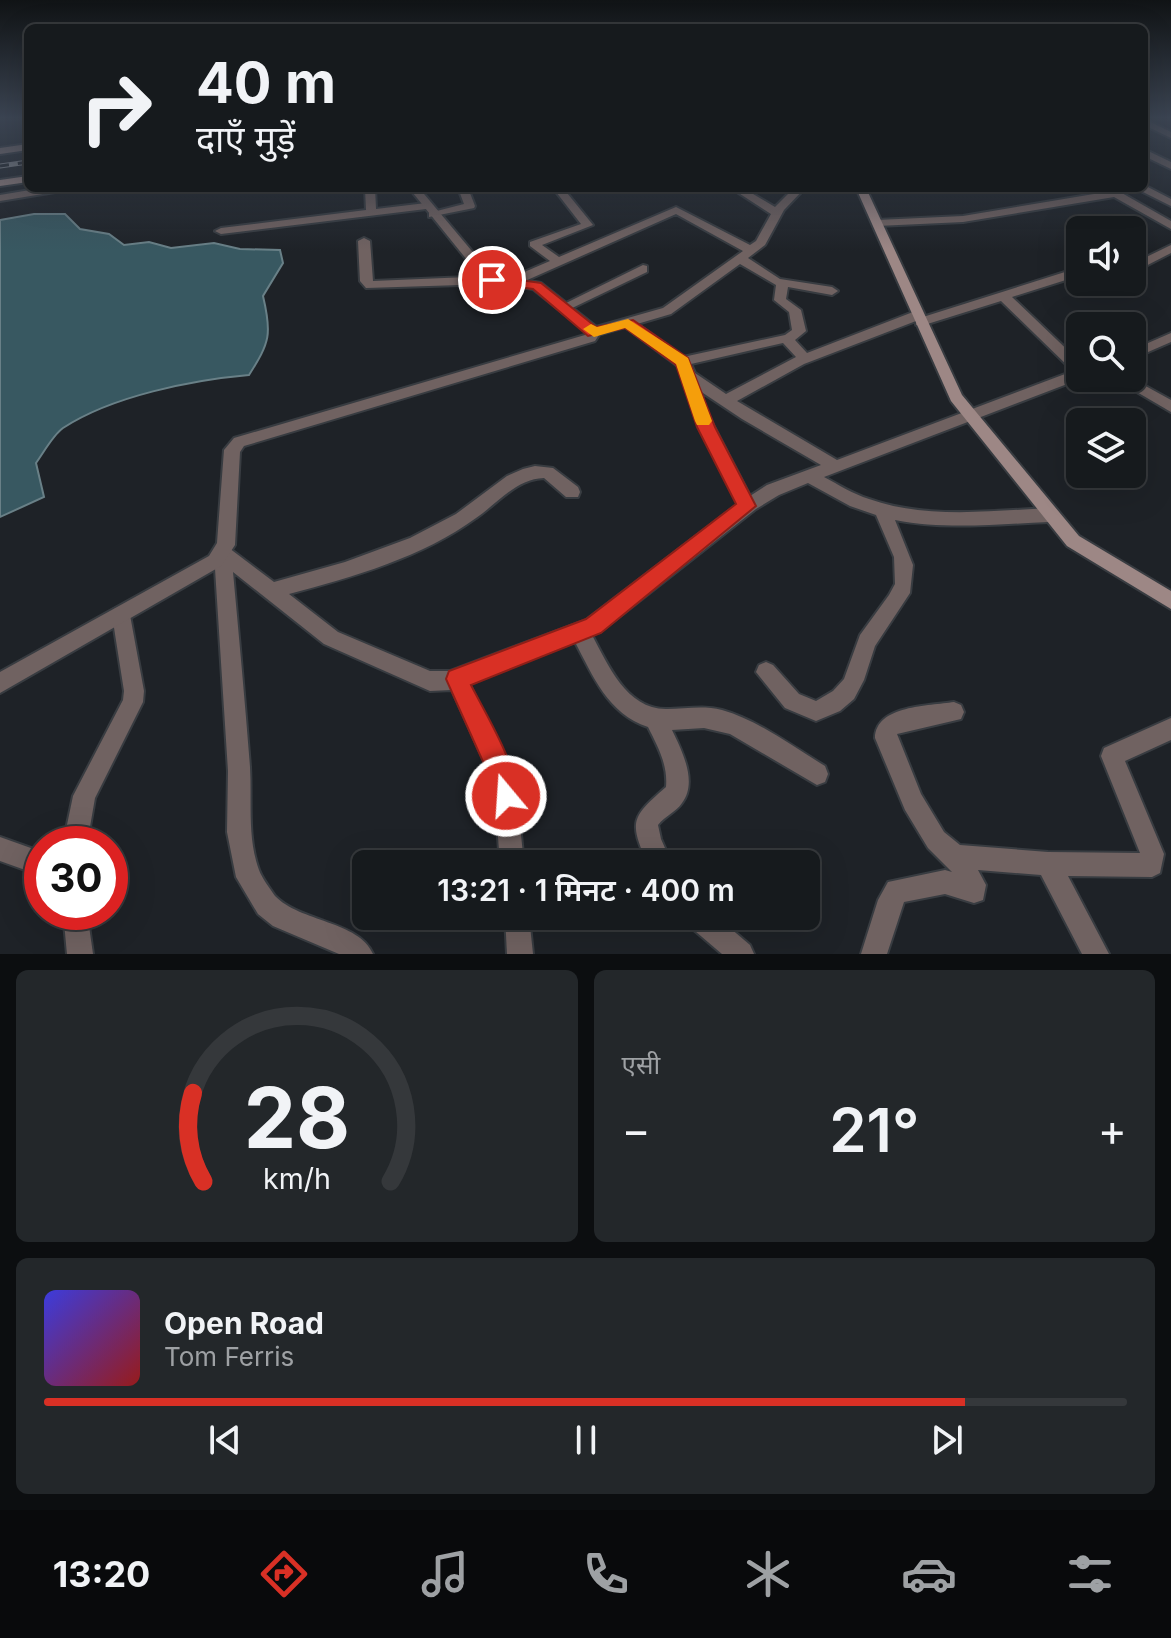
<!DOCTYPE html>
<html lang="hi">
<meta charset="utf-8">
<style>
body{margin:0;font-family:Inter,"Noto Sans Devanagari",sans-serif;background:#23272a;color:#f1f3f6;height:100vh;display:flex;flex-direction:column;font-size:30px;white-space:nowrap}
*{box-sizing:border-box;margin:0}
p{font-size:26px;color:#9ea1a4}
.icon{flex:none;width:44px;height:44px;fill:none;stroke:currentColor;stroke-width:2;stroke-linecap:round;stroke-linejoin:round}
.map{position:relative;height:954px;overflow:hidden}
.panel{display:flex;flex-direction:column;gap:16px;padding:16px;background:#0c0e10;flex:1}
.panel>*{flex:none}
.banner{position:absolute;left:24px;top:24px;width:1124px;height:168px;border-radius:12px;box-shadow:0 8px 32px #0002,0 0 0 2px #35383b;background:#161a1d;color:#f1f3f6;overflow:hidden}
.controls{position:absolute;left:1066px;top:216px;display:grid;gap:16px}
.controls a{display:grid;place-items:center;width:80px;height:80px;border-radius:12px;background:#161a1d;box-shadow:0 8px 32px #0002,0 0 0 2px #35383b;font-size:40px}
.speed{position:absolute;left:24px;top:826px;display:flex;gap:16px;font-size:40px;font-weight:700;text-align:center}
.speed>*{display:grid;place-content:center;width:104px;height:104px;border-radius:50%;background:#161a1d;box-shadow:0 8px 32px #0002,0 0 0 2px #35383b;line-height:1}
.speed .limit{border:12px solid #d22;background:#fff;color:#111}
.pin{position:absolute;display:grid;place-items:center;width:68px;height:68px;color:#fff;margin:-34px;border:4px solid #fff;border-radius:50%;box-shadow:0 2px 8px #0007}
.me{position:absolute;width:88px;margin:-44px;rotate:342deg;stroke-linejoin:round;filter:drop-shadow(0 0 6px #0008)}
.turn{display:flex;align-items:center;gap:28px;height:168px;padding:0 40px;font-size:36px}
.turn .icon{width:104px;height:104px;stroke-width:2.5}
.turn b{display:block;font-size:56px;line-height:68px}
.big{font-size:60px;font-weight:600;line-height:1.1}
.panel .widget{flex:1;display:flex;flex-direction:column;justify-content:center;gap:12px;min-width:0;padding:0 28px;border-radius:12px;background:#23272a}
.panel .dial{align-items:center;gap:0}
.dial svg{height:208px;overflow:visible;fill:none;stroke:#35383b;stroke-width:7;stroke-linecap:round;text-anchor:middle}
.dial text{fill:#f1f3f6;stroke:none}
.song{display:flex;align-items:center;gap:24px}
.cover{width:96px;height:96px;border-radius:12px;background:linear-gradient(135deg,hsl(240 70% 55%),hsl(0 70% 35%))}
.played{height:8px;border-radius:4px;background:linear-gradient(90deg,#d93025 85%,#35383b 85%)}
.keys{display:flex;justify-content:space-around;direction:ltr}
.heat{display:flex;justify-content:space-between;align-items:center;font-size:44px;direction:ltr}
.panel .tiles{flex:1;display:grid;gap:16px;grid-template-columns:1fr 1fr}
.widget:last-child{grid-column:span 2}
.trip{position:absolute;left:352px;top:850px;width:468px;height:80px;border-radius:12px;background:#161a1d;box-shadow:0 8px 32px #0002,0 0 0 2px #35383b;font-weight:600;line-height:80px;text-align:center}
.menu{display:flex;height:128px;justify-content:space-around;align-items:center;background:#090a0c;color:#9ea1a4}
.menu .icon{width:56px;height:56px}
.menu .current{color:#d93025}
.menu b{font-size:36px;color:#f1f3f6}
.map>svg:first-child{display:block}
.water{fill:#385861;stroke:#698087;stroke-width:2}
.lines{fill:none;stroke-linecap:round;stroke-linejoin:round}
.minor-casing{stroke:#383c41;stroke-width:4}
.tertiary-casing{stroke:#383c41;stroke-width:4}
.secondary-casing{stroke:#383c41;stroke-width:4}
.minor{fill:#706261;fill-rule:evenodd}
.tertiary{fill:#706261;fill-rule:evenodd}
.secondary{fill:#9d8785;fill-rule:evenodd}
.rail-casing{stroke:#979a9e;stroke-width:5}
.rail{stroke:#1e2227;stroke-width:3;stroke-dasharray:9;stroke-linecap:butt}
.route{fill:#d93025;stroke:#8d1f18;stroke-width:2}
.slow{fill:#f59e0b}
</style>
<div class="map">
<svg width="1171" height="954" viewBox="0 0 1171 954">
<rect width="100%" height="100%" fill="#1e2227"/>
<!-- water -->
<path class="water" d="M34 214H65L80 229 109 234 124 245 149 242 171 248 214 243 240 249 280 250 283 263 263 296C272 334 270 342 249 375 192 380 112 396 63 428 53 435 44 452 36 463L44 497 0 517V220Z"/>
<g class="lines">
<!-- minor casing -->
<g class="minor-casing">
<g id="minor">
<polygon points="1144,119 1171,132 1171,138 1144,125"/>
<polygon points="1144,149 1171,162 1171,169 1144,156"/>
<polygon points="1144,185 1171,199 1171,206 1139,190 1138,188 1144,188"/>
<polygon points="42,188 66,188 61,191 0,201 0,195"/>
<polygon points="365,188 375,188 376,209 426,203 431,206 426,209 221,234 215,231 221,228 366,210"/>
<polygon points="458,188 468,188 475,206 474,208 429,217 429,213 464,204"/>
<path d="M553 188H563L593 225 542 245 559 257 676 207 750 245 756 241 771 214 731 188H743L775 207 794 188H805L784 210 765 245 748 258 780 279 832 287 838 291 832 295 788 287 786 299 801 310 806 331 795 340 807 353 913 312H923V317L1065 272 1080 274V282L1069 279 1012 297 1080 362V378H1083L824 477C839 485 853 494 869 499 925 519 990 511 1049 508L1055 510 1057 515 1055 520 1049 522C998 524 946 530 895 520L913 565 910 593 875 646 864 680 854 699 840 711 816 721 785 708 756 672 759 665 766 662 773 665 799 694 816 701 833 691 844 679 860 635 889 595 895 584 894 557 876 515 850 506 808 483 779 495 756 509 600 632 592 635C608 665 627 710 667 709 685 709 703 705 722 710 760 721 791 746 825 766L828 774 825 782 817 785 730 734 704 728 672 730C682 751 698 782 682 803 676 812 665 816 658 825L661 839 672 864H648C628 821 632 817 666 787 668 765 658 747 648 727 608 714 593 676 575 642L469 683 512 773 517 796 524 864H500L495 796 490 774 452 690 430 691 324 644 233 572C239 637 245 702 250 767 252 801 247 837 259 870 262 878 270 889 275 896 300 922 359 921 373 954H339L273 926 258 914 236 877 227 832 228 771 214 553 217 548 223 546 229 548 274 582 345 562 410 538 456 514 507 476 523 469 535 466 553 468 578 487 580 492 578 497H566L544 478C516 479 498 503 476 518 423 557 353 577 289 594L338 632 430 671H450L586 620 738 504 695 417 679 367 625 327 594 336 587 332 589 329 663 308 743 251 676 214 516 285H508V279L550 261 530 246V242L581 224ZM740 264 776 285 774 300 789 312 792 330 785 335 683 357 637 324 671 314ZM1001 301 1073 371 837 460 737 401 804 364 916 321V325L921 326ZM783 343 796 357 726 394 695 373 691 364ZM700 391 742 419 821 465 767 485 750 496 709 417Z"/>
<polygon points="651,188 666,188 661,191"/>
<polygon points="1103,188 1113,188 1171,221 1171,229 1114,197 963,222 877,226 872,223 877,220 963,216 1106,192"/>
<polygon points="364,238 370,241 373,281 492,276 498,280 492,284 366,288 360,281 358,241"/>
<polygon points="1171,245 1171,253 1132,273 1132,264"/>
<polygon points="643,265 647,266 647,272 568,310 564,311 558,307"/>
<polygon points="1083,282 1116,282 1101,291"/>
<polygon points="1171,333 1171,342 1132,359 1132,350"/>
<polygon points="1113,378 1131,378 1171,400 1171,412"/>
<polygon points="121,606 128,609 130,615 144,691 143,702 95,798 87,844 63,844 73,796 123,700 124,691 112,615 114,609"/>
<path d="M954 702 961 705 964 712 961 719 897 734 921 794 944 832 960 845 1048 852 1140 853 1101 756 1104 748 1171 718V740L1125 761 1164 854 1160 873 1152 877 1068 876 1109 954H1082L1041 875 978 870 986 885 983 900 974 903 945 894 904 902 887 954H861L878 900 888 882 945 870 952 872 928 848 905 810 875 738C876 705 929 706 954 702Z"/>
<polygon points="0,837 42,852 42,876 0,861"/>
<polygon points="63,912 87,912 93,954 67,954"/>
<polygon points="505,916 529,916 533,954 507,954"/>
<polygon points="685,916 716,916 750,945 754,954 722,954 688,925"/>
</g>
</g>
<!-- tertiary casing -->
<g class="tertiary-casing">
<polygon id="tertiary" points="409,188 419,188 492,275 541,283 599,329 601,332 595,341 244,446 240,452 235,545 221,566 0,693 0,672 209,556 217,543 224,450 234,438 585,335 587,333 583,329 533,289 484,281"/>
</g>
<!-- secondary casing -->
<g class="secondary-casing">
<g id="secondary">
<polygon points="28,144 28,150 0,154 0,148"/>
<polygon points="28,176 28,182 0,186 0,180"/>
<polygon points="856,188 866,188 962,395 1079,536 1171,591 1171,609 1067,546 951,401"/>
</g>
</g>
<!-- minor -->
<use href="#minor" class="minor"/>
<!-- tertiary -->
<use href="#tertiary" class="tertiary"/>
<!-- secondary -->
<use href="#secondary" class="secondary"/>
<!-- rail casing -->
<g class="rail-casing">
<polyline id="rail" points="0,166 28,162"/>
</g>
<!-- rail -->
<use href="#rail" class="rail"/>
</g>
<!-- sky -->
<linearGradient id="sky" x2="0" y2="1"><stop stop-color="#101315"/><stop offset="0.47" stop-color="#3b4452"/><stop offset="1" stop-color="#3b4452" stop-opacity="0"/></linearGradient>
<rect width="1171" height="251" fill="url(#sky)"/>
<!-- route -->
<path class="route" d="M492 276 541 283 596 327 633 320 688 358 715 427 756 506 601 633 471 685C484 711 526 779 515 805L506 809 497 805 489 775 446 679 449 671 586 619 736 504 697 427 676 365 625 328 588 336 533 289 488 283V277Z"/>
<!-- slow -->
<polygon class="slow" points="628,319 688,358 712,421 709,425 697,425 695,421 676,364 625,328 594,337 583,329 591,324 597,327"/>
</svg>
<div class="controls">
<a><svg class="icon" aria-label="sound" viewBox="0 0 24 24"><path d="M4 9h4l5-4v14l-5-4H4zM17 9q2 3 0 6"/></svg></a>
<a><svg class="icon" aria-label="search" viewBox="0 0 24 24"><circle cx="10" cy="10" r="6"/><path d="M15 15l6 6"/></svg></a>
<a><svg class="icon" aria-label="layers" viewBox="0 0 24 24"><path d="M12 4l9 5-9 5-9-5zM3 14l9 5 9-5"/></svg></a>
</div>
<div class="speed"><div class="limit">30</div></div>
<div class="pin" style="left:492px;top:280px;background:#d93025"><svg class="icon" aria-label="arrive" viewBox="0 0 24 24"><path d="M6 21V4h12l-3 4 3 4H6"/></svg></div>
<svg class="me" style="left:506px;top:796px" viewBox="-20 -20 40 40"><circle r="17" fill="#d93025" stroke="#fff" stroke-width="3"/><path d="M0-11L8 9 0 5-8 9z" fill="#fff"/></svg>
<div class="trip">13:21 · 1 मिनट · 400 m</div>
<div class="banner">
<div class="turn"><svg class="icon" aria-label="right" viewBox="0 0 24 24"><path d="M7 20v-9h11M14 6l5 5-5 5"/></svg><div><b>40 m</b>दाएँ मुड़ें</div></div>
</div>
</div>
<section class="panel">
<div class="tiles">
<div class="widget dial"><svg viewBox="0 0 100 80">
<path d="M14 69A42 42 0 1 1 86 69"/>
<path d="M14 69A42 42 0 0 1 10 35" stroke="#d93025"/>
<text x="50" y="56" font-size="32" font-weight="700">28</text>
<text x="50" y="72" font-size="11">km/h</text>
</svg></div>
<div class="widget"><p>एसी</p>
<div class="heat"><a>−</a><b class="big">21°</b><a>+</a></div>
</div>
<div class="widget">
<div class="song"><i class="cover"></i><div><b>Open Road</b><p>Tom Ferris</p></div></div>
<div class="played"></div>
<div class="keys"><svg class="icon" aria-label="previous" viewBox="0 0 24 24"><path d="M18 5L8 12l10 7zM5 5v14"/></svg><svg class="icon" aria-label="pause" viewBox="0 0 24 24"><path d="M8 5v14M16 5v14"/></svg><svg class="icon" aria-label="next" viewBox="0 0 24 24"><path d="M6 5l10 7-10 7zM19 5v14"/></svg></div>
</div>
</div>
</section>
<nav class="menu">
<b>13:20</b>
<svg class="icon current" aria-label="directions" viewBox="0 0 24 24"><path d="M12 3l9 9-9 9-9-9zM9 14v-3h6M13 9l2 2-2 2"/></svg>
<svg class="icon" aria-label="music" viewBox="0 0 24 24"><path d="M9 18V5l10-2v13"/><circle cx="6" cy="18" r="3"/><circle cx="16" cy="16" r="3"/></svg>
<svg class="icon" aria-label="phone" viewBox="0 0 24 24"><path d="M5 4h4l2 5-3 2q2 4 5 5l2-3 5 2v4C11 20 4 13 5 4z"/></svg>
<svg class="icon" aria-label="climate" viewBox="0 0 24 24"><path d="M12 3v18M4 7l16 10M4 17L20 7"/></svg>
<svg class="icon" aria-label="car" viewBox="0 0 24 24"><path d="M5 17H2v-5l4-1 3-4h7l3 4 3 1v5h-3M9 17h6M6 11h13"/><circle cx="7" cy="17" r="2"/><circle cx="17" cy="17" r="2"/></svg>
<svg class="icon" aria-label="filters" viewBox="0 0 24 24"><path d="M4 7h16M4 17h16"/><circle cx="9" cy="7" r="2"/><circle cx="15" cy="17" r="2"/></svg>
</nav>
